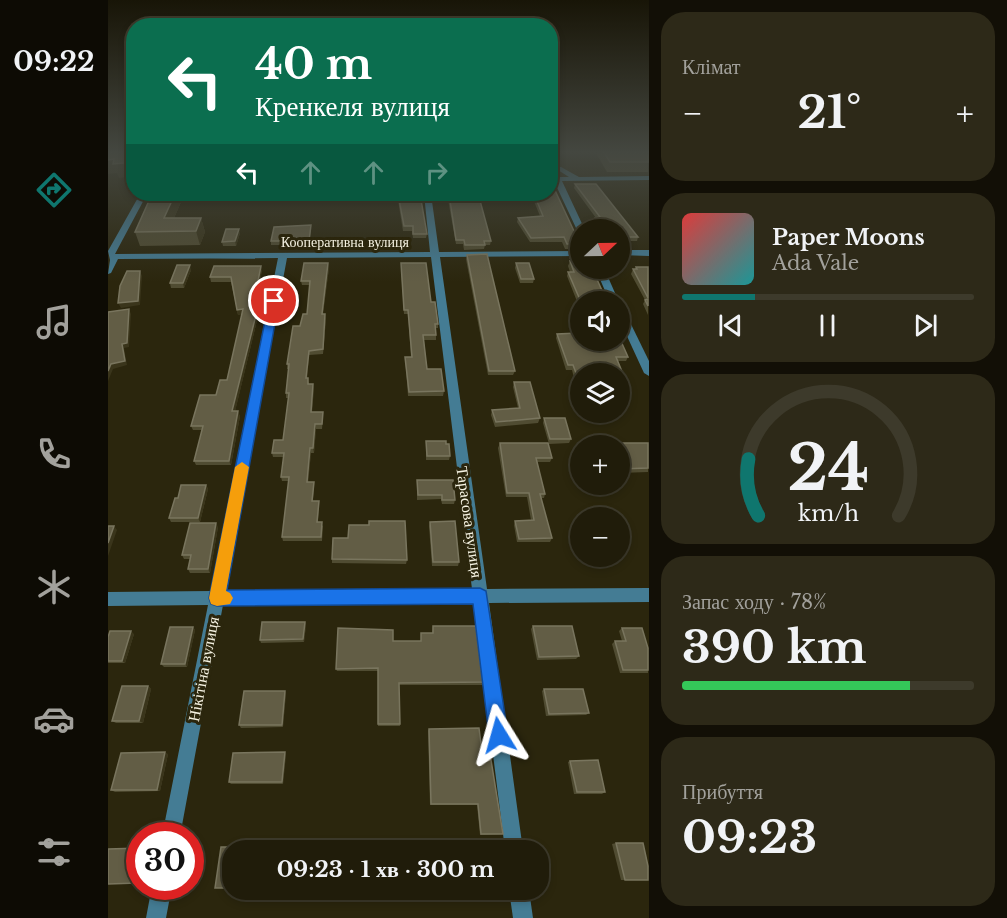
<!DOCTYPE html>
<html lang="uk">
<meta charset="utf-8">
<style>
body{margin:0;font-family:"Libre Baskerville",serif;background:#2d2918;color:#f1f3f6;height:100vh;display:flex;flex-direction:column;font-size:22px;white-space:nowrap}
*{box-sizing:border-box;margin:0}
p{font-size:20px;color:#a2a19c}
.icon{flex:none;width:33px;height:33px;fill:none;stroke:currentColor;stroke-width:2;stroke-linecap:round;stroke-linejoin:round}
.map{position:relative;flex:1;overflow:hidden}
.side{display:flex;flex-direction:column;gap:12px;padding:12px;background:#120f06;width:358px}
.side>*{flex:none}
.hud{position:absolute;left:18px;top:18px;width:432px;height:183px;border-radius:24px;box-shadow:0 3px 9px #0003,0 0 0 2px #3d3a2b;background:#0b6e4f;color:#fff;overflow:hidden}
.needle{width:39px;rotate:68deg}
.buttons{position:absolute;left:462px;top:219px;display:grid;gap:12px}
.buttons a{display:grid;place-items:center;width:60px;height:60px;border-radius:50%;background:#201c0a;box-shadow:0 3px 9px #0003,0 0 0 2px #3d3a2b;font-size:30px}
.speed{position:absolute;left:18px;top:822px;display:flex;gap:12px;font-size:30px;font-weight:700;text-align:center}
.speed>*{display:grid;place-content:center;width:78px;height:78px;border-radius:50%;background:#201c0a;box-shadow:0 3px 9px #0003,0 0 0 2px #3d3a2b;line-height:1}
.speed .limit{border:9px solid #d22;background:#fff;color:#111}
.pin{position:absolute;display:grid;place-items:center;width:51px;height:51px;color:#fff;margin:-26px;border:3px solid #fff;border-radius:50%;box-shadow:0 2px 6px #0007}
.me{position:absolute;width:66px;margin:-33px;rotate:352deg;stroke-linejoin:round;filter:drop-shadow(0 0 4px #0008)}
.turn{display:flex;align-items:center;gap:21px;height:126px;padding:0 30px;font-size:27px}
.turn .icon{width:78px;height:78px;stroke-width:2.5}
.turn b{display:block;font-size:42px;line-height:51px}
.lanes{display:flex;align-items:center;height:57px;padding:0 30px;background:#0003;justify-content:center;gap:30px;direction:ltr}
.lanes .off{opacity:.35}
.big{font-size:45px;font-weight:700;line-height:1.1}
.side .card{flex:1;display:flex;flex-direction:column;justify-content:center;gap:9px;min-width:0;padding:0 21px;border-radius:24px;background:#2d2918}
.side .dial{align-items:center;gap:0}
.dial svg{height:156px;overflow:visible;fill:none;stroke:#3d3a2b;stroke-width:7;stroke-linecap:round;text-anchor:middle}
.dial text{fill:#f1f3f6;stroke:none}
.song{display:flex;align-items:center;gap:18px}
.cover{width:72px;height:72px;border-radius:9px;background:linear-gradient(135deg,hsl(0 70% 55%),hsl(180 70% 35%))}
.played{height:6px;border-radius:3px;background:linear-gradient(90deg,#0f766e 25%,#3d3a2b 25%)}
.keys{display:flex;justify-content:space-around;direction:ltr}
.heat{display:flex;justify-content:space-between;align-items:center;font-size:33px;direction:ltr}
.charge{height:9px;border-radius:4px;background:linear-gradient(90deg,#34c759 78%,#3d3a2b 0)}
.trip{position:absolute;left:114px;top:840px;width:327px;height:60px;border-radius:24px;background:#201c0a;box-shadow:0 3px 9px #0003,0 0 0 2px #3d3a2b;font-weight:700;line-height:60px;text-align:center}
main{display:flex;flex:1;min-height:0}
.tab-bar{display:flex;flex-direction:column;width:108px;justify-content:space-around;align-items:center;background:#0d0b04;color:#a2a19c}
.tab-bar .icon{width:42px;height:42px}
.tab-bar .active{color:#0f766e}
.tab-bar b{font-size:27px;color:#f1f3f6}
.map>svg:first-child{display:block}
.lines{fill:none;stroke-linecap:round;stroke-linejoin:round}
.street{fill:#447c94;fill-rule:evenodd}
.wall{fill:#504c32}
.shaded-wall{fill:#3a351b}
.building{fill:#625d45;stroke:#79755e;stroke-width:1.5}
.route{fill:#1a73e8;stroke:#114b97;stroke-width:1.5}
.slow{fill:#f59e0b}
.labels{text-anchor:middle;stroke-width:6;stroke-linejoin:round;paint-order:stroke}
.far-street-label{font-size:14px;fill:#f5f2e2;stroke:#2b260d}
.street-label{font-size:16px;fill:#f5f2e2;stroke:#2b260d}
</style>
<main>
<nav class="tab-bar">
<b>09:22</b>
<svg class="icon active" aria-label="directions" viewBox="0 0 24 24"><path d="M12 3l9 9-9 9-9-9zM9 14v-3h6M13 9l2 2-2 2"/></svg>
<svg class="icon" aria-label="music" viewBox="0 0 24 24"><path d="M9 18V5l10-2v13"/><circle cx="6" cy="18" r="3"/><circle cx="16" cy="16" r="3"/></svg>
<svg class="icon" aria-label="phone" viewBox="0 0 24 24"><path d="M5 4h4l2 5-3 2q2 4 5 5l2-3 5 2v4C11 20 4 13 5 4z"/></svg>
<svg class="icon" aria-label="climate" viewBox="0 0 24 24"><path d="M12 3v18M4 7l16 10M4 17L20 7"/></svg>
<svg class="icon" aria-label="car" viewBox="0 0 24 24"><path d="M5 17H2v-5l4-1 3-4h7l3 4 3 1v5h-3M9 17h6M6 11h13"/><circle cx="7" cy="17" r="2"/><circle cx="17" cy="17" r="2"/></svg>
<svg class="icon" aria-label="filters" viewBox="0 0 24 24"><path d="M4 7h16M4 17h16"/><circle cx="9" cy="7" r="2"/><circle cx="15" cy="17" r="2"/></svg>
</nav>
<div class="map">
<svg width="541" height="918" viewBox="0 0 541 918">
<rect width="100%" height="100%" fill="#2b260d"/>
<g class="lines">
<!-- street -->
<g class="street">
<polygon points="442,166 453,167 471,177 541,176 541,180 454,181 477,230 472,230 472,232 469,230 445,179 449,177 461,177 450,170 442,170"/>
<path d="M32 194H39L7 254 322 252 316 194H323L331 252 472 251V256L332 257 379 589 541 588V602L381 603 415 850H397L366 603 115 605 72 836H54L100 605 0 606V592L103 591 170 258 10 259 3 273 0 274 2 260 0 251ZM323 257 364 589 117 591 179 258Z"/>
<polygon points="541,250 541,256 512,255 512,250"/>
<polygon points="487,268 496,268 511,302 502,302"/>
<polygon points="512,309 517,312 541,361 541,376 536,373 512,321"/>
<polygon points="44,886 64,886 58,918 38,918"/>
<polygon points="401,890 421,890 425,918 405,918"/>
</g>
</g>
<!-- wall -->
<g class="wall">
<polygon points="488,153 540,153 540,172 499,172"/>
<polygon points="467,184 530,237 529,241 512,241 512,230 490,230 485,222 487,218 488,218 466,188"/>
<polygon points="44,194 152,194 151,198 108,197 106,202 73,202 66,218 93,218 97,232 92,245 32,246 27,232"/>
<polygon points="207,194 228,194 229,200 209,200"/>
<polygon points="289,194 312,194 319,234 318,238 305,238 304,231 295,231"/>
<polygon points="339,194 391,194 393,197 392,201 372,201 383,241 382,245 377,245 376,249 356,250 355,244 348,244"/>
<polygon points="423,194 442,194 472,244 471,249 457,249 454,242 422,242 409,222 410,218 432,216"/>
<polygon points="203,229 201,245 163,245 163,241"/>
<polygon points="132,233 128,246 115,246 114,242"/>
<polygon points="463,254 472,254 472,309 459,276 460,272 462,272 460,266 462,261 463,261 461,258"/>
<polygon points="359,255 407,371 405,375 380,375 358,259"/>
<polygon points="408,263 426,279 425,283 412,283 407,268"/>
<polygon points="528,267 540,267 540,315 535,304 537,300 523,274 525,269 527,269"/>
<polygon points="221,268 215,314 218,319 215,354 201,355 199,378 201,384 206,388 204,412 215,412 215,417 214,429 208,429 206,453 203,453 200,482 206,482 206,486 205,501 211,501 210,522 215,526 214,541 175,541 174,537 181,481 174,481 173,477 176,457 165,457 164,453 175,440 181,398 178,398 178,393 181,369 179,369 179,364 199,314 202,285 194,285 193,281"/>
<polygon points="293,268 323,302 330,324 330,328 328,328 328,340 316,340 319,369 336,391 335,396 300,396 297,357 303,357 300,314 296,314"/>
<polygon points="83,270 76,288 63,288 62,283"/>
<polygon points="154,270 151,285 155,311 151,312 127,411 132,416 123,465 88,465 86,461 94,430 85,430 83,426 119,380 134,314 130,315 123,282 103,282 102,277"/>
<polygon points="449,334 472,339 520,357 518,361 510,361 520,386 518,391 512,391 512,374 472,374 472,378 466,378 464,370 458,370 448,338"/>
<polygon points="406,382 432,418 430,423 387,427 383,415 384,410 410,408 405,387"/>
<polygon points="436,418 463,439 461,443 441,444 435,423"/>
<polygon points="318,441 338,444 342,456 341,460 318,460"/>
<polygon points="392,443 444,458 442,462 429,462 437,494 436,498 433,498 444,538 442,542 409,542 406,525 407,521 423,520 419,497 398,497 390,448"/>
<polygon points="473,444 540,445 540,472 512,473 512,446 472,446 472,453 471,448"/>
<polygon points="309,480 347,500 346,504 334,504 333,499 309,500"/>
<polygon points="98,485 100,489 92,522 63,522 61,518 70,498"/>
<polygon points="322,522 351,562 350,566 324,566 321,526"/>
<polygon points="261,525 299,560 298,564 224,563 224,559 240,538"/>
<polygon points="471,526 472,526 472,542 469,530"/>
<polygon points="110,527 102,573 82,573 80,569 82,559 76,559 74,555"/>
<polygon points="490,556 509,556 510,559 507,563 492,563"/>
<polygon points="197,622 198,625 196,642 153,643 152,640"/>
<polygon points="325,626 375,682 374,685 291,685 292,726 270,726 270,671 229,671 228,669 285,641 313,641 313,633 324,633"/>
<polygon points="425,626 471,656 468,659 429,660 423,629"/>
<polygon points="85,627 87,630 79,667 56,667 53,664"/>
<polygon points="514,628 540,648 540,673 512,673 504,644 507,641 514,641 511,631"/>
<polygon points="26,634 17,663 0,663 0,637"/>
<polygon points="40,686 43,689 35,723 8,723 4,721"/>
<polygon points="436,689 481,713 478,715 438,716 434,691"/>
<polygon points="178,693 175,727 133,728 131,725"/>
<polygon points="321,729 375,760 395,834 372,835 369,805 322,805 320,731"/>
<polygon points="60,754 52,791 7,792 3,790"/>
<polygon points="178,754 175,784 123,784 121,782"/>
<polygon points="462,761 497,792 494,794 466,794 460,762"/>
<polygon points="508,843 540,880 513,880 504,844"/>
</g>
<!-- shaded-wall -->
<g class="shaded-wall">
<polygon points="6,159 26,162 26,176 11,178 9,173 0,174 0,160"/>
<polygon points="67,194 70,194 73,202 60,232 56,218"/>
<polygon points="104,194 107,194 108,197 106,202"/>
<polygon points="93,218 97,232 92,245 88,231"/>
<polygon points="131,229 132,233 128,246 127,241"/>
<polygon points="220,263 221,268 214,319 214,314"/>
<polygon points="82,265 83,270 76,288 75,283"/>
<polygon points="153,266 154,270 151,285 155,311 151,312 126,416 124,411"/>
<polygon points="32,271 34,276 32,305 13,308 10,303"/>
<polygon points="21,309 23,314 21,347 16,348 19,365 5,369 0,381 0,371 14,344"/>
<polygon points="135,309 136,314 130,315 129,310"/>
<polygon points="217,314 218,319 215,354 215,349"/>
<polygon points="201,351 201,355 199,383 198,378"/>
<polygon points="205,384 206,388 203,417 203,412"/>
<polygon points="130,411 132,416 123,465 121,461"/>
<polygon points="207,424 208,429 206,453 205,448"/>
<polygon points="202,448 203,453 200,486 199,482"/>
<polygon points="98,485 100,489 92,522 90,518"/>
<polygon points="108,523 110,527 102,573 100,569"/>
<polygon points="6,526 9,530 0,556 0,543"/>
<polygon points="197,622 198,625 196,642 195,639"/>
<polygon points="85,627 87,630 79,667 77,664"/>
<polygon points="23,631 26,634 17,663 14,661"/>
<polygon points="40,686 43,689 35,723 31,721"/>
<polygon points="177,691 178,693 175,727 174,725"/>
<polygon points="57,752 60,754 52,791 49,790"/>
<polygon points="177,752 178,754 175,784 174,782"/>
<polygon points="32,870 32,883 29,883"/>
</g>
<!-- building -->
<g class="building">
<polygon points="0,153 26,153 26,162 5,164 6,159 0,160"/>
<polygon points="496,153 540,153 540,162 502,162"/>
<polygon points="442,184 444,184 472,244 459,244 456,237 423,238 410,218 435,216 426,194 442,194"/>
<polygon points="467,184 488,184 530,237 512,237 512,230 494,230 487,218 492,217"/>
<polygon points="44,194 67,194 56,218 93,218 88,231 27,232"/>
<polygon points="208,194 228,194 229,196 209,196"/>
<polygon points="290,194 312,194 319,234 305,234 305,226 296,226"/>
<polygon points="341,194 391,194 393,197 371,197 383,241 376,241 377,245 357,245 356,240 348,240"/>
<polygon points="203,225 201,241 163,241 166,227"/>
<polygon points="118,229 131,229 127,241 114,242"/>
<polygon points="379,254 407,371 381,371 359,255"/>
<polygon points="463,254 472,254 472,268 484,268 499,302 473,302 460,272 466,272 462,261 466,261"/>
<polygon points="196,263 220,263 214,314 217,314 215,349 201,351 198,378 200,378 200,384 205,384 203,412 215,412 214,424 207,424 205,448 202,448 199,482 206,482 204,501 211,501 209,522 214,522 213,537 174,537 181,477 173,477 176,453 164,453 166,440 175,440 181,393 178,393 181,364 179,364 185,326 192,326 195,314 199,314 202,281 193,281"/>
<polygon points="293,263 318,263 323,302 327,302 330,324 327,324 328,335 315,335 319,369 333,369 336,391 301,392 297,357 304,357 300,310 296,310"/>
<polygon points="408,263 421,263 426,279 413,279"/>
<polygon points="69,265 82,265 75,283 62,283"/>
<polygon points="106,266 153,266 150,281 154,307 150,307 124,411 130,411 121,461 86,461 95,426 83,426 92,395 108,395 112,380 119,380 135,309 129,310 123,277 102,277"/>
<polygon points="528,267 540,267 540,298 525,269 529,269"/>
<polygon points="19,271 32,271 30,301 10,303 12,286"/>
<polygon points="540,299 540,306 537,300"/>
<polygon points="21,309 19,343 14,344 17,361 3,364 0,371 0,312"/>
<polygon points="470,333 472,340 512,340 512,339 520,357 508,357 520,386 512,386 512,374 468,373 465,365 460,365 449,334"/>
<polygon points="406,382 422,382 432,418 388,422 384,410 412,408"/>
<polygon points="436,418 457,418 463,439 442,439"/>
<polygon points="318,441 338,441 338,444 341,444 342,456 319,456"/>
<polygon points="392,443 440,443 444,458 428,458 437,494 432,494 444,538 411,539 407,521 426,520 421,493 399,493"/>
<polygon points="493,443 540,443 540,468 512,469 512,446 474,446 473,444"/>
<polygon points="309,480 345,480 347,500 334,500 334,495 310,495"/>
<polygon points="73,485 98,485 90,518 61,518 67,498 70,498"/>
<polygon points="261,521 297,521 299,560 224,559 225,538 240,538 241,525 261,525"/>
<polygon points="347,521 351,562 325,562 322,522"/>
<polygon points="82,523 108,523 100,569 80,569 83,555 74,555"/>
<polygon points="0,526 6,526 0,543"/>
<polygon points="494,556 509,556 510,559 495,559"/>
<polygon points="154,622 197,622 195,639 152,640"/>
<polygon points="325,626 368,626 375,682 291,683 292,724 270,724 270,668 228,669 230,628 285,630 285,641 313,641 313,633 325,633"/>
<polygon points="425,626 464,626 471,656 431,657"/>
<polygon points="62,627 85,627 77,664 53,664"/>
<polygon points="514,628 534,628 540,648 540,670 515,670 507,641 518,641"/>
<polygon points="2,631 23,631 14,661 0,661 0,637"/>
<polygon points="14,686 40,686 31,721 4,721"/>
<polygon points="436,689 475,689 481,713 441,714"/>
<polygon points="136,691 177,691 174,725 131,725"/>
<polygon points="371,728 375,760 383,760 395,834 373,834 370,804 323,804 321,729"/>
<polygon points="57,752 49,790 3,790 13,753"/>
<polygon points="177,752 174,782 121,782 125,753"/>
<polygon points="490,760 497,792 469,792 462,761"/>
<polygon points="508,843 535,843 540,866 540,880 517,880"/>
<polygon points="294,844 361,844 362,850 294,850"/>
<polygon points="113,847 170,847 170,850 124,850 124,888 107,888"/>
<polygon points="32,848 32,870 29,883 0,884 0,849"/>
</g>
<!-- sky -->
<linearGradient id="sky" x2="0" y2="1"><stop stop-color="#181507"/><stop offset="0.54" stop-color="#444740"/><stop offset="1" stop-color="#444740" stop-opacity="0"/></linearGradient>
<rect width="541" height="282" fill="url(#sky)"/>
<!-- route -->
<polygon class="route" points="166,298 171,301 119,590 372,588 378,591 400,735 397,742 391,744 384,742 381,735 365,604 109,606 103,604 101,598 161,301"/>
<!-- slow -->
<polygon class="slow" points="134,462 141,467 118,591 122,593 125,598 122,604 109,606 103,604 101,598 127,467"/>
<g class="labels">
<!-- far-street labels -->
<g class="far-street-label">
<text x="237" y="247">Кооперативна вулиця</text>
</g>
<!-- street labels -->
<g class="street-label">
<text transform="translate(362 522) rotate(82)" y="6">Тарасова вулиця</text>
<text transform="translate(95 669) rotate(-79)" y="6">Нікітіна вулиця</text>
</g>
</g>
</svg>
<div class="buttons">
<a><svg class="needle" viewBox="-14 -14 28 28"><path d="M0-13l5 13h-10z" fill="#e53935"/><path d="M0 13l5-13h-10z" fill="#a2a19c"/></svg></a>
<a><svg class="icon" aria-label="sound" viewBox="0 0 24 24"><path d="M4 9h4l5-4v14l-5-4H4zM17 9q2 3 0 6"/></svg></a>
<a><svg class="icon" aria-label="layers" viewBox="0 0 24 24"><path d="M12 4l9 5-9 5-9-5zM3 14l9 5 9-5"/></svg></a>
<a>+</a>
<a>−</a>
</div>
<div class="speed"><div class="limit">30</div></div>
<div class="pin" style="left:166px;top:301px;background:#d93025"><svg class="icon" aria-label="arrive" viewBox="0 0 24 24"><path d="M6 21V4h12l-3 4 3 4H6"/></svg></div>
<svg class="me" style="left:391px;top:735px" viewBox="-20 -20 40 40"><path d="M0-17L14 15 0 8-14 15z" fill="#1a73e8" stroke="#fff" stroke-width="4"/></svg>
<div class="trip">09:23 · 1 хв · 300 m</div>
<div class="hud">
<div class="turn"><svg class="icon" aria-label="left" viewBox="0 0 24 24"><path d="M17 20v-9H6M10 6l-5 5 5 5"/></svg><div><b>40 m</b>Кренкеля вулиця</div></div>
<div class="lanes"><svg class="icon" aria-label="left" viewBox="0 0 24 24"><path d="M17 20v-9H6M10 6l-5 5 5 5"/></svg><svg class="icon off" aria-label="ahead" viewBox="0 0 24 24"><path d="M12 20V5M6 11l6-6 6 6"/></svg><svg class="icon off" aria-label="ahead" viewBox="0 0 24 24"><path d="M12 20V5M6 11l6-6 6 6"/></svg><svg class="icon off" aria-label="right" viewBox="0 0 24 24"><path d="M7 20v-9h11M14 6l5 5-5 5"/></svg></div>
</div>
</div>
<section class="side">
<div class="card"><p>Клімат</p>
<div class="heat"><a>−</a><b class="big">21°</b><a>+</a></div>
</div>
<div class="card">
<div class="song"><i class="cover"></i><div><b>Paper Moons</b><p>Ada Vale</p></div></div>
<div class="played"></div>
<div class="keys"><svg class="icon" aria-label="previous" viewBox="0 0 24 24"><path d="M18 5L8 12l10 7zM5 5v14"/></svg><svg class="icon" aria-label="pause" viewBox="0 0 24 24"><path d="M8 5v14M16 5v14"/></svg><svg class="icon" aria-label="next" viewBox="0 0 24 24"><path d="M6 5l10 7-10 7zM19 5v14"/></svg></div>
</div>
<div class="card dial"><svg viewBox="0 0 100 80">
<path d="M14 69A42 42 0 1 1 86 69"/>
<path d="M14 69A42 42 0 0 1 9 40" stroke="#0f766e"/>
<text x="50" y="56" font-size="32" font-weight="700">24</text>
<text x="50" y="72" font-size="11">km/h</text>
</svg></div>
<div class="card"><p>Запас ходу · 78%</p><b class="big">390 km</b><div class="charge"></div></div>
<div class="card"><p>Прибуття</p><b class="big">09:23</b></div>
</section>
</main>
